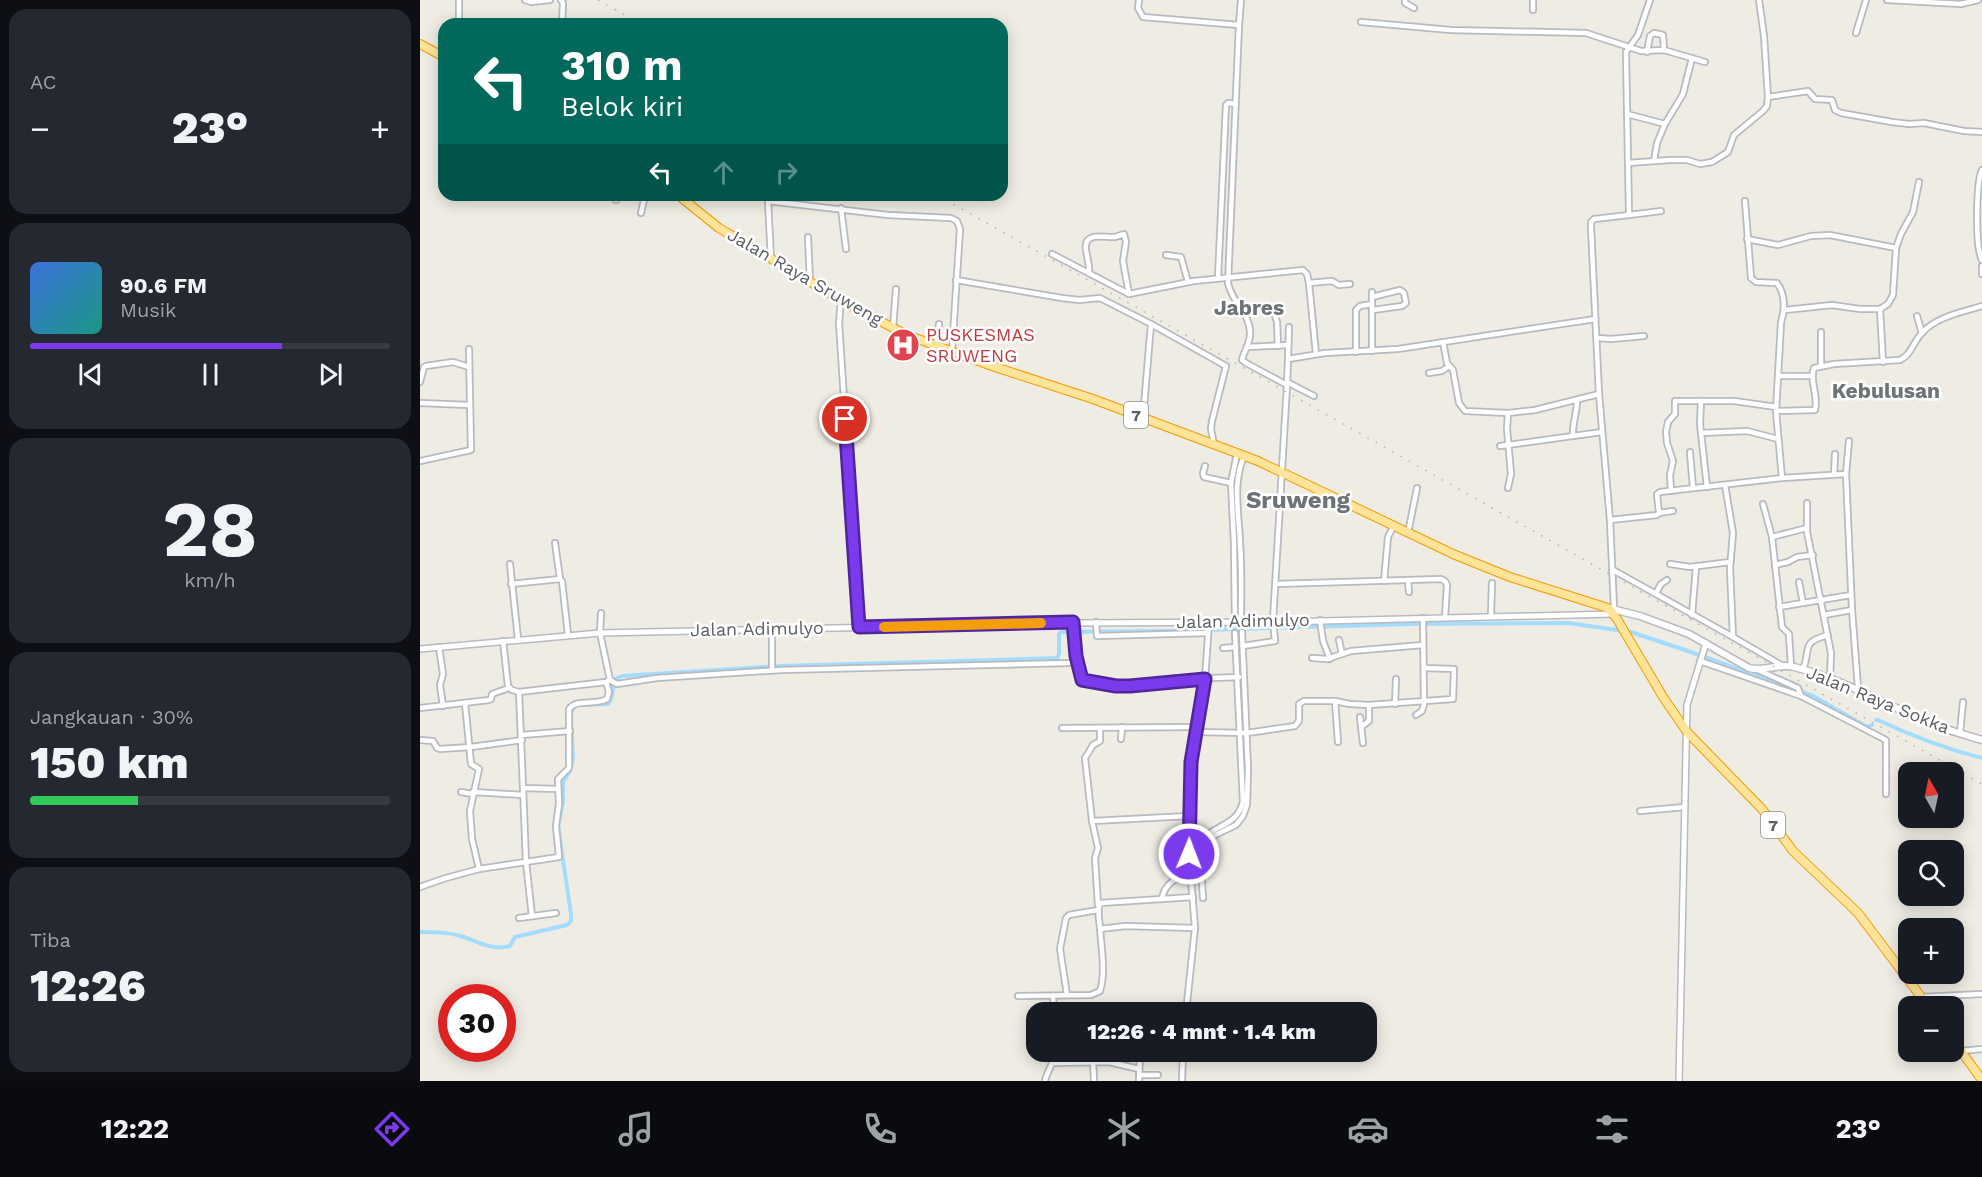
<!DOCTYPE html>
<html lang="id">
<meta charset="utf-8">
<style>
body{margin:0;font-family:"Work Sans",sans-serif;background:#242831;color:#f1f3f6;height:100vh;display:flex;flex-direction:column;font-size:22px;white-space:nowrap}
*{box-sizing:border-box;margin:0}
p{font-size:20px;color:#9ea1a6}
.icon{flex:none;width:33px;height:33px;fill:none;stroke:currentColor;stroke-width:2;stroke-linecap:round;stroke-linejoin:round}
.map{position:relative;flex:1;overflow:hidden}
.sheet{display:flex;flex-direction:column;gap:9px;padding:9px;background:#0d0f14;width:420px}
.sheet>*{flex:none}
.banner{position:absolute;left:18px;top:18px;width:570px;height:183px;border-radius:18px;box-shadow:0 3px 15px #0003;background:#00695c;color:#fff;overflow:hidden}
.needle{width:39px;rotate:351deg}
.tools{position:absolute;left:1478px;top:762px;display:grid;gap:12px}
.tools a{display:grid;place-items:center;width:66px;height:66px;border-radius:12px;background:#171b24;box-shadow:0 3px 15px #0003;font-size:30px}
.speed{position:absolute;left:18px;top:984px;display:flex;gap:12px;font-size:30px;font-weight:700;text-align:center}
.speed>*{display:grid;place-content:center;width:78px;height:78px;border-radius:50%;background:#171b24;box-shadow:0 3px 15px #0003;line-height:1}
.speed .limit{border:9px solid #d22;background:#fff;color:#111}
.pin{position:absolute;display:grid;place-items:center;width:51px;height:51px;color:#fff;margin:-26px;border:3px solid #fff;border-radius:50%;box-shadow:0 2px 6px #0007}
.me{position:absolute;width:66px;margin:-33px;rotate:1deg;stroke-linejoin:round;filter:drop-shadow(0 0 4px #0008)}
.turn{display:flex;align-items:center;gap:21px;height:126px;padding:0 24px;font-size:27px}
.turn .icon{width:78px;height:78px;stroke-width:2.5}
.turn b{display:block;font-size:42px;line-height:51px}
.lanes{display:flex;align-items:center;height:57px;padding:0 24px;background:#0003;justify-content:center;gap:30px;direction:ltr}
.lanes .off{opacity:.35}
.big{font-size:45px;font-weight:800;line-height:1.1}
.sheet .card{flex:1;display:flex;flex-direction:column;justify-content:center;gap:9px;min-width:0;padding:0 21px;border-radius:18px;background:#242831}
.sheet .dial{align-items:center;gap:0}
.dial b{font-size:78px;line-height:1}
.song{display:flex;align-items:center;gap:18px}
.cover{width:72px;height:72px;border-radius:9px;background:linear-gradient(135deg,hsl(220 70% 55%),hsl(170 70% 35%))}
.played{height:6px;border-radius:3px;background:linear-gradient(90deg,#7c3aed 70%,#363941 70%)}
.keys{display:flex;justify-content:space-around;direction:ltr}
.heat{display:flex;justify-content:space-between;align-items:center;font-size:33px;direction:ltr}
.charge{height:9px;border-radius:4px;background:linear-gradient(90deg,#34c759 30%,#363941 0)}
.trip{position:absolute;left:606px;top:1002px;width:351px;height:60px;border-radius:18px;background:#171b24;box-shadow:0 3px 15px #0003;font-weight:800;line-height:60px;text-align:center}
.tabs{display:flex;height:96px;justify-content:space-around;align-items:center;background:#090b0e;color:#9ea1a6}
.tabs .icon{width:42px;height:42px}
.tabs .current{color:#7c3aed}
.tabs b{font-size:27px;color:#f1f3f6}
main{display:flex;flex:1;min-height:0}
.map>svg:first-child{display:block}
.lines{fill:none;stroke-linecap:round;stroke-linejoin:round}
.canal{stroke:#a4dcff;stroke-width:4}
.minor-casing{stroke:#b7babf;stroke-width:8}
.tertiary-casing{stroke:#b7babf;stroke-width:8}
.secondary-casing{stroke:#b8bbc1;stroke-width:9}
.trunk-casing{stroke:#f39b00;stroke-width:10}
.minor{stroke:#fff;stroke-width:4.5}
.tertiary{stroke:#fff;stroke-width:5}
.secondary{stroke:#fff;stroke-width:6}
.trunk{stroke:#ffe49a;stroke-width:8}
.rail{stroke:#b3b4b5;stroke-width:1.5;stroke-dasharray:1.5 8;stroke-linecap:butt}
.route-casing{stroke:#51269a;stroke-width:15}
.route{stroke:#7c3aed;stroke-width:10}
.slow{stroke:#f59e0b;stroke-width:10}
.labels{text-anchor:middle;stroke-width:5;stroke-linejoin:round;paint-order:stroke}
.shield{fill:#fff;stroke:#8d9093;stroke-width:1.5}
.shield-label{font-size:16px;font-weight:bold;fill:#5c6165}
.street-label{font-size:18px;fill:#5c6165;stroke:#fff}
.health-label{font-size:18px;fill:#be3a42;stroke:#fff;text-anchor:start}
.quarter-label{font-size:21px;font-weight:bold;fill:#6d7377;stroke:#fff}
.district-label{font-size:24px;font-weight:bold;fill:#6d7377;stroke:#fff}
</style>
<main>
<section class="sheet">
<div class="card"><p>AC</p>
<div class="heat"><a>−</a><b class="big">23°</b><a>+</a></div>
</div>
<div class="card">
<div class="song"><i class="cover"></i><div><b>90.6 FM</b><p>Musik</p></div></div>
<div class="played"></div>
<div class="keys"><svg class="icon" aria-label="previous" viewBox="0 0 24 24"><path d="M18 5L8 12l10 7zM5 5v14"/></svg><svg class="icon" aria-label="pause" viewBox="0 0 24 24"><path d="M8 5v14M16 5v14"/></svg><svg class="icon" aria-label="next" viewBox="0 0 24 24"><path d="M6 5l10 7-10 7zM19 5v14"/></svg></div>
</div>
<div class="card dial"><b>28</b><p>km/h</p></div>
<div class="card"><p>Jangkauan · 30%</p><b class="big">150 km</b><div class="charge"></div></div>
<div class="card"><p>Tiba</p><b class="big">12:26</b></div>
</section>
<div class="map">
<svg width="1562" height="1081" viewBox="0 0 1562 1081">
<rect width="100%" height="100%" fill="#efece4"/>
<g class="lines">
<!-- canal -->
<g class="canal">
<path d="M1456 720H1458C1492 736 1526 749 1562 758"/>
<path d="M0 932C15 932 29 932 44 937 59 942 73 951 90 946L95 937 147 925 151 921V914L138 826 143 802V782L150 771 153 759 151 714 154 707 157 705 188 704 191 700 195 679 202 676 361 666 637 658 639 654V634L641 632 747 631 991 624 1148 623 1211 632 1268 651 1393 696 1447 727 1452 725"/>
</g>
<!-- minor casing -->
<g class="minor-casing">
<g id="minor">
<polyline points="105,0 111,2 130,0"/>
<polyline points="141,0 143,3 142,24"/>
<polyline points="719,0 718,8 723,17 819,25"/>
<path d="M821 0 819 25 808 283C811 301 830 314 830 332 831 343 824 350 822 360L826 363 867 385 853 621 855 641 823 646"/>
<polyline points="985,0 985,3 994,8"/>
<polyline points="1113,0 1113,10"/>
<polyline points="1467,0 1541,4 1558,0"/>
<polyline points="941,22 1031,30 1166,33 1221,51 1244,50 1285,62"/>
<polyline points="39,24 39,0"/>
<polyline points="1436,33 1446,0"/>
<polyline points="1227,52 1230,36 1234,33 1243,35 1244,50"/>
<polyline points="1348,97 1388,91 1395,99 1412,100 1415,110 1421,113 1472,122 1489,124 1504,123 1544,131 1562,132"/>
<polyline points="1207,114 1245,124 1263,94 1272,58"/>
<polyline points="1234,161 1237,143 1245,124"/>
<polyline points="1208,163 1250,160 1267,160 1280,164 1292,162 1308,152 1314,135 1343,111 1347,106 1348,97 1344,36 1339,0"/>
<path d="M1562 170C1556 182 1555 248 1562 260"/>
<polyline points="196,200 196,195"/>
<path d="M1325 201 1331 278 1336 282 1357 283C1366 295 1365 309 1361 323L1356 411"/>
<polyline points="421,208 426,249"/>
<polyline points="221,213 225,195"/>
<polyline points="1209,215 1241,211"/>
<polyline points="388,237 390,281"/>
<polyline points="1327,239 1358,245 1391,236 1410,235 1476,248"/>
<polyline points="632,254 709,294 774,281 883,270 887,274 889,283 896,354"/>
<polyline points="746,255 761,257 768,282"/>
<polyline points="351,259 348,201 468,215 531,218 537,221 540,229 532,351"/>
<polyline points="1562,266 1562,274"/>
<path d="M669 273C670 265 667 258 666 250 663 231 685 238 695 237 698 236 701 235 704 234L706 242 703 261 709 294"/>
<polyline points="798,278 806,105 808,103 815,104"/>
<polyline points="536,280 642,298 659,300 680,298 731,324 723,418"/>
<polyline points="889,283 912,281 919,285 930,284"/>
<polyline points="952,292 952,351"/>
<polyline points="952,297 980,290 984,293 986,303 982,306 953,310"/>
<polyline points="421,299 419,323 439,627"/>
<polyline points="853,309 857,322 858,346"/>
<polyline points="1460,309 1468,304 1473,295 1476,248 1481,234 1493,212 1499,182"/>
<polyline points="1365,310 1412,305 1440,309 1460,309 1463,362"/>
<polyline points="1497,316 1502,333"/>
<polyline points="731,324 806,366 792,421 791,429 794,445"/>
<polyline points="473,327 476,289"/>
<polyline points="1401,332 1401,365"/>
<polyline points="1177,338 1191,339 1224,336"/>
<polyline points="1023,342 1027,363 1033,370 1039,403 1045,411 1088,413 1115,410 1179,394"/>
<polyline points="516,345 519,324"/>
<polyline points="827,347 868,345"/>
<polyline points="936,352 936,310 940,306 952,304"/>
<polyline points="868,359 869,327"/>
<polyline points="1009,373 1022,371 1029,366"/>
<polyline points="1358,376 1392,376"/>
<polyline points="0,382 4,367 6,366 33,362 49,367"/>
<polyline points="867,382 894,396"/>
<polyline points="867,385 868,359 905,353 978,349 1175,319"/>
<polyline points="1281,401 1280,424 1287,487"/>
<polyline points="0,403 49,405"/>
<polyline points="1088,413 1087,429 1091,474 1088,488"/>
<polyline points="1281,433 1327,431 1358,439"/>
<path d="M1153 436C1152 424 1157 413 1157 401"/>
<polyline points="1080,446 1182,432"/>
<polyline points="1270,452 1273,488"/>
<polyline points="0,461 51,450 49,349"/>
<polyline points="785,466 783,473 784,477 811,483"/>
<polyline points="1414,474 1415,454"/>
<polyline points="1426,474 1429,441"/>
<path d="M1362 478 1356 411 1395 410C1399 396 1389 381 1394 368L1414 364 1480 360C1491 355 1493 343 1501 334 1515 317 1542 312 1562 306"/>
<polyline points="1305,485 1313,533 1310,568 1313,637 1363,666"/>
<polyline points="1251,491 1250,475 1253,461 1247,443 1246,432 1248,422 1255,414 1255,401 1314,401 1356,407"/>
<polyline points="1387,503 1387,532 1411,653 1410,678"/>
<polyline points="1343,504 1352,537 1362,627 1369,634 1371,666"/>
<polyline points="1239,513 1253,511"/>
<polyline points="1190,520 1237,515 1239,513 1237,494 1240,492 1362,478 1426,474 1432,610 1438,688"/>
<polyline points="988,533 997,488"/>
<polyline points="1352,537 1387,528"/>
<polyline points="135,543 140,579 142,581 148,635"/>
<polyline points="90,564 98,639"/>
<polyline points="1250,564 1270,567 1310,562"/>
<polyline points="1355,565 1368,562 1377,557 1393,555"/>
<polyline points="1193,570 1313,637"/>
<polyline points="988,580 989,592"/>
<polyline points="964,581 968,537 973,527"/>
<polyline points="1379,582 1383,603"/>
<polyline points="91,584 140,579"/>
<polyline points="856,584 1021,579 1025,581 1027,585 1025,617"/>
<polyline points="1236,593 1241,584 1247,580"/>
<polyline points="1359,607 1431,595"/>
<polyline points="1194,609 1190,520 1179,394 1171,227 1171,222 1174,219 1209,215 1206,52 1218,35 1230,0"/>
<polyline points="181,613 180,633 190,680"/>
<polyline points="1071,615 1072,583"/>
<polyline points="1272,615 1276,567"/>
<polyline points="1404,615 1432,610"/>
<polyline points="900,620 903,641 910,659"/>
<polyline points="676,622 677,636 788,633"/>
<polyline points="815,622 814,543 811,483 817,453"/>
<path d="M821 622C821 596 822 569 820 543 819 514 812 484 824 456"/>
<polyline points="352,628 352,670"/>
<polyline points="919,640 922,654"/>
<polyline points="83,641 88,686 92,690 99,692 186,682 190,680 197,684 237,678 361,670 648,663 657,662 653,623"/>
<polyline points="19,647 23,674 20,685 23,706"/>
<polyline points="803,648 816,647"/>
<polyline points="892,658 907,659 931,651 1003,645"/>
<polyline points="1280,661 1381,696"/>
<polyline points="657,662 662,680 696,685 710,686 765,679 819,677"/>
<path d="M1383 669C1392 649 1379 643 1408 635"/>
<polyline points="1338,670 1378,688 1381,696 1466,740 1466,794"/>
<polyline points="99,692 103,788 138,789"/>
<polyline points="915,701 918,742"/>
<polyline points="45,703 51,764 59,769 50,811 52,839 59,869"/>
<polyline points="975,704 976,679"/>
<polyline points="0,708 69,700 71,699 72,694 89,688"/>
<polyline points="996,715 1002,711 1004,704 1003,618"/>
<polyline points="940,717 943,743"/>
<polyline points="941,727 949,721 949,705"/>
<polyline points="642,728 777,727"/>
<polyline points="776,732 827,733 875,726 879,721 879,704 884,701 915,701 930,704 949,705 1033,699 1034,669 1004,668"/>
<polyline points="1540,733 1543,702"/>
<polyline points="101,735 150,731"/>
<polyline points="701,739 702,727"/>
<polyline points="0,740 13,741 17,748 20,749 51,747 102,740"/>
<polyline points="103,788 106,862 112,916"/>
<polyline points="41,792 53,794"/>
<polyline points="53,792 103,795"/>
<polyline points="1220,811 1265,807"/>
<polyline points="672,821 665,758 673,745 680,741 680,728"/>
<path d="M769 854 775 853C785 822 815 832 823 802L815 633"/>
<path d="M0 887 26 878 59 869 139 857 136 826 139 804 138 779 149 768V709C157 698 175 706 187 699L189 692 186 682"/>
<path d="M742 898C745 884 756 876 770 876"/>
<polyline points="783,898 780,851 789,838 816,825 823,816 827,805 828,769 822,632"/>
<polyline points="678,905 675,858 678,848 672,821 769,816"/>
<polyline points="99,918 136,913"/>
<polyline points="680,929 705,926 775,928"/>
<polyline points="647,995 640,949 646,918 649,915 678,910"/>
<path d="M598 996 671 995 680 991C686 973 681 946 680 927 679 919 677 911 680 903L773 897"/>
<polyline points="633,996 634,1012"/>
<polyline points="1500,997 1562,994"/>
<polyline points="766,1012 775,928 769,854 771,775 773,748 785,679 789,622"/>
<polyline points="1541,1051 1562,1049"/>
<polyline points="673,1061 674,1081"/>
<polyline points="689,1062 690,1052"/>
<polyline points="633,1063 689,1062 719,1069"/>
<polyline points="719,1075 738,1075"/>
<path d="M625 1081C627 1070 635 1063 634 1052"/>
<polyline points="719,1081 720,1052"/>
<polyline points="762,1081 763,1052"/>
</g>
</g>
<!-- tertiary casing -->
<g class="tertiary-casing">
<g id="tertiary">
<polyline points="0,649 180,633 653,623 861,622 1193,614"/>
<polyline points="1259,1081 1267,705 1286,643"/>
</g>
</g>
<!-- secondary casing -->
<g class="secondary-casing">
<path id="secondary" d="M1188 608 1220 616 1269 634 1329 668C1345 672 1358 663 1374 667 1422 679 1461 702 1505 721 1523 729 1543 734 1562 740"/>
</g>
<!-- trunk casing -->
<g class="trunk-casing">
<g id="trunk">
<polyline points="0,44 24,57"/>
<polyline points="258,195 299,228 429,305 487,335 572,366 673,399 838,461 1033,554 1090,577 1188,608 1197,619 1243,697 1267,732 1342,809 1373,851 1438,913 1508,1006"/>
<polyline points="1533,1040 1562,1080"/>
</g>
</g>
<!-- minor -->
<use href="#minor" class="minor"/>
<!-- tertiary -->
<use href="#tertiary" class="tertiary"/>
<!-- secondary -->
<use href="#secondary" class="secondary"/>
<!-- trunk -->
<use href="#trunk" class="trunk"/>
<!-- rail -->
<g class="rail">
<polyline points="178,0 221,24"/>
<polyline points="517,195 1562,784"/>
</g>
</g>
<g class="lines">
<!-- route casing -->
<g class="route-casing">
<polyline id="route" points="425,419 439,627 653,622 656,656 662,680 696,686 710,686 785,679 771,762 769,854"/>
</g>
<!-- route -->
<use href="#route" class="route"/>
<!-- slow -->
<polyline class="slow" points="464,627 621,623"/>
</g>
<!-- icons -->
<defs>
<g id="hospital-disc" transform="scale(1.725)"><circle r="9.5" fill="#e0444e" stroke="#fff"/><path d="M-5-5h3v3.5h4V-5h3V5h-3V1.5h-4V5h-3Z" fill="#fff"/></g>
</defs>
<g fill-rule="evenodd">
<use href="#hospital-disc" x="483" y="345"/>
</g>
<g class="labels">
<!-- shield labels -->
<g class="shield">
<rect x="704" y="402" width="24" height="26" rx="4.5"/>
<rect x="1341" y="812" width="24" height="26" rx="4.5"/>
</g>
<g class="shield-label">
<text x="716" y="421">7</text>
<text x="1353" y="831">7</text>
</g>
<!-- street labels -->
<g class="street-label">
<text transform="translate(385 277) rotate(30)" y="6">Jalan Raya Sruweng</text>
<text transform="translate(823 621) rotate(-1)" y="6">Jalan Adimulyo</text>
<text transform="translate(337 629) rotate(-1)" y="6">Jalan Adimulyo</text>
<text transform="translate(1458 700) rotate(22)" y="6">Jalan Raya Sokka</text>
</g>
<!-- health labels -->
<g class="health-label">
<text x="506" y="341">PUSKESMAS<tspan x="506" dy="21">SRUWENG</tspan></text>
</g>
<!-- quarter labels -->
<g class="quarter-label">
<text x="829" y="315">Jabres</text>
<text x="1466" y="398">Kebulusan</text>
</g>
<!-- district labels -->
<g class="district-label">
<text x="878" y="508">Sruweng</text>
</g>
</g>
</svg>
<div class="tools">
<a><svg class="needle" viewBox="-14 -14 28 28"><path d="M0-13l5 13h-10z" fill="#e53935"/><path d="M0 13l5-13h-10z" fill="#9ea1a6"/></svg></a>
<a><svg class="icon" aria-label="search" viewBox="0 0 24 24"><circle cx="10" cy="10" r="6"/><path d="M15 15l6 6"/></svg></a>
<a>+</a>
<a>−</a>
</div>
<div class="speed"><div class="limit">30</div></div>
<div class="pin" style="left:425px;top:419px;background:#d93025"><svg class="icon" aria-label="arrive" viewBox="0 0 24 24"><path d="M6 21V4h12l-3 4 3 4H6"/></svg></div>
<svg class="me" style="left:769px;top:854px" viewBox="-20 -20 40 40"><circle r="17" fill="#7c3aed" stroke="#fff" stroke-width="3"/><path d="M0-11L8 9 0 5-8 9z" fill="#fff"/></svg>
<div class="trip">12:26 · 4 mnt · 1.4 km</div>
<div class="banner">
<div class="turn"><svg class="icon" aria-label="left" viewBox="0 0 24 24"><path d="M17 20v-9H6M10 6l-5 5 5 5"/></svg><div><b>310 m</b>Belok kiri</div></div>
<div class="lanes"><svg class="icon" aria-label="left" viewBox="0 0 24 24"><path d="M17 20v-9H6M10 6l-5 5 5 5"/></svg><svg class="icon off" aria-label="ahead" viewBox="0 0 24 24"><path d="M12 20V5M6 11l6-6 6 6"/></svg><svg class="icon off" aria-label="right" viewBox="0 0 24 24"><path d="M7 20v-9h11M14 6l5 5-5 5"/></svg></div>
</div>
</div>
</main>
<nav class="tabs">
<b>12:22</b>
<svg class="icon current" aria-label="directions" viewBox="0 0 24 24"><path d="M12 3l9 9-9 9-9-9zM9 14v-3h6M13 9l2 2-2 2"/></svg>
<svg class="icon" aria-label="music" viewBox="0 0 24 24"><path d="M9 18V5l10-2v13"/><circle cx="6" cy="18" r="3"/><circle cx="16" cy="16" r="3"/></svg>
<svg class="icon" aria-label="phone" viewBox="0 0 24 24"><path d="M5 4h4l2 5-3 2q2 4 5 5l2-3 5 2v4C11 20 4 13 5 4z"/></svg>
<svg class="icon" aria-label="climate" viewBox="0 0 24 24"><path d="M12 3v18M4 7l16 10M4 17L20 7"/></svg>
<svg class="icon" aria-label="car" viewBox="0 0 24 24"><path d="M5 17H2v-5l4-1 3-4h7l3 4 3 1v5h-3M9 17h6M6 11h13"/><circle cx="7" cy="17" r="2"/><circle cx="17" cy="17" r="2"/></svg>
<svg class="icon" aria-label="filters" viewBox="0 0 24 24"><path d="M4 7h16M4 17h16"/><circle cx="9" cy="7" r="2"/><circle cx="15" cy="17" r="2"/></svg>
<b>23°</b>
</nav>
